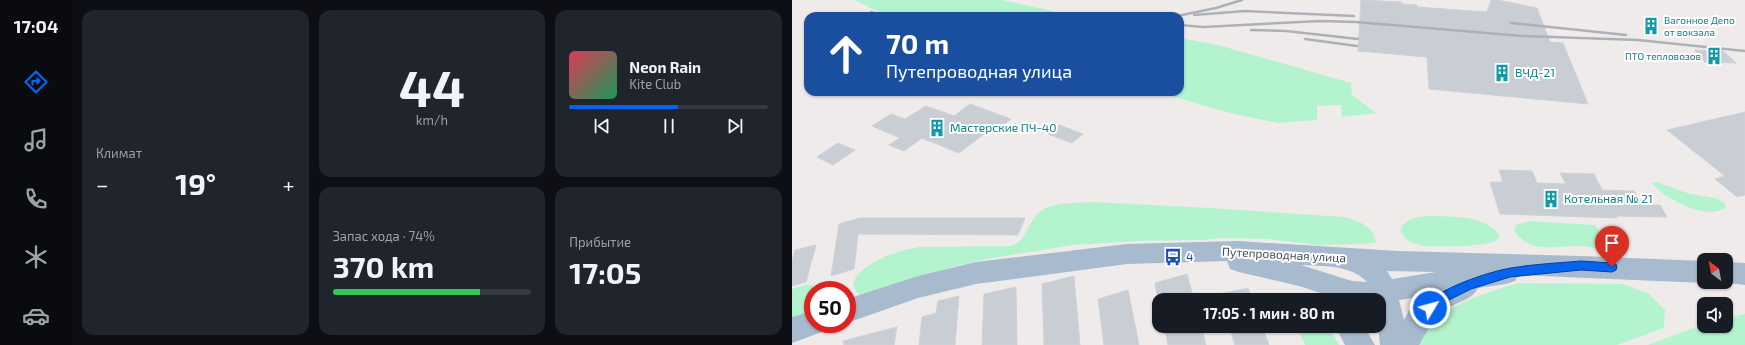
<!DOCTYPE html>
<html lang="ru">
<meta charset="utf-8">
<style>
body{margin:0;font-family:"Exo 2",sans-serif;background:#20242c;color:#f1f3f6;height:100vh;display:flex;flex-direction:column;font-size:15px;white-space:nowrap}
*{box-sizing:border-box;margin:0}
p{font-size:13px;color:#9ea1a6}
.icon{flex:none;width:22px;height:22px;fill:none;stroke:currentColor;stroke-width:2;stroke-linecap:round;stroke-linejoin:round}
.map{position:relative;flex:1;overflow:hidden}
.side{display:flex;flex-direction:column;gap:10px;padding:10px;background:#0d0f14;width:720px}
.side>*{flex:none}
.hud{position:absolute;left:12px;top:12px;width:380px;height:84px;border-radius:12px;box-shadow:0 1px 3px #0004;background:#1a4fa0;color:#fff;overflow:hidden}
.needle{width:26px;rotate:328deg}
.buttons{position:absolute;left:905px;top:253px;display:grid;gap:8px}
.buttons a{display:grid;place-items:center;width:36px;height:36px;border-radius:8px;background:#171b24;box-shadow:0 1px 3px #0004;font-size:20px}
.speed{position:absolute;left:12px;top:281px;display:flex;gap:8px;font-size:20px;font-weight:700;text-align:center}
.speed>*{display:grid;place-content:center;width:52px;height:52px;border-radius:50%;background:#171b24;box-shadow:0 1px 3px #0004;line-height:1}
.speed .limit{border:6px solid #d22;background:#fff;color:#111}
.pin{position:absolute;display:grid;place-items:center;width:34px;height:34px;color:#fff;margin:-41px -17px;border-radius:50% 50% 50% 0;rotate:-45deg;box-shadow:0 0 4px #0007}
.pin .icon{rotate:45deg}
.me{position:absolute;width:44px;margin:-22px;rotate:53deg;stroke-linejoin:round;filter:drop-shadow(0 0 3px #0008)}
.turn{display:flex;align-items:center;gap:14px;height:84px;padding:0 16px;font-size:18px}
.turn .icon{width:52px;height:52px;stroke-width:2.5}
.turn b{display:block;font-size:28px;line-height:34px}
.big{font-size:30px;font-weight:700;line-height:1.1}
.side .widget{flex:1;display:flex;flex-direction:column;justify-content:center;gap:6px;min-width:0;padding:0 14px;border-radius:12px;background:#20242c}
.side .dial{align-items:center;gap:0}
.dial b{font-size:52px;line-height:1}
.song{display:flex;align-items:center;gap:12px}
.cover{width:48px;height:48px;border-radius:6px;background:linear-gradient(135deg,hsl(350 70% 55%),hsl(150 70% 35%))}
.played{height:4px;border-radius:2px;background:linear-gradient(90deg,#0663ee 55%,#363941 55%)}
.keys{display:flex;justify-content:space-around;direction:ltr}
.heat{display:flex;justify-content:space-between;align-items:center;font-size:22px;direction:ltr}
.charge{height:6px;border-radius:3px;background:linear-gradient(90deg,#34c759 74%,#363941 0)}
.side .tiles{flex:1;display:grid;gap:10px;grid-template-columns:repeat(3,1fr)}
.widget:first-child{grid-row:span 2}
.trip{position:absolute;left:360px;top:293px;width:234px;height:40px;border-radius:12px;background:#171b24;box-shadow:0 1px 3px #0004;font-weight:700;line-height:40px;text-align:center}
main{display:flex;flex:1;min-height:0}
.tabs{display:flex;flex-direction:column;width:72px;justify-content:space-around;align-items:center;background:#090b0e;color:#9ea1a6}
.tabs .icon{width:28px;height:28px}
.tabs .current{color:#0663ee}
.tabs b{font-size:18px;color:#f1f3f6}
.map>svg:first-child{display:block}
.green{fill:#b3f3ce}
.building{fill:#c9cdd4;stroke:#cfd1d8}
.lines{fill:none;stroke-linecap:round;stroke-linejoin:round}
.major{fill:#a7bace;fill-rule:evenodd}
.rail{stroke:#adb0b7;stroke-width:2.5}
.route{fill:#0663ee;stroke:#04409b}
.labels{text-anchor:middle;stroke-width:4;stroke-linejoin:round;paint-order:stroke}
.far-culture-label{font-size:10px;fill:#0d838f;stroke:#fff;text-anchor:start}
.culture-label{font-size:12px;fill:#0d838f;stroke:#fff;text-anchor:start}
.street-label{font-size:12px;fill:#424e5b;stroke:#fff}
.transit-label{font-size:12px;fill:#164399;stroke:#fff;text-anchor:start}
</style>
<main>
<nav class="tabs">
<b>17:04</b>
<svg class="icon current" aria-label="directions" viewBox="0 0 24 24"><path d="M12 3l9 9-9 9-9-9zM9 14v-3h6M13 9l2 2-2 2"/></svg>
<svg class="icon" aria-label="music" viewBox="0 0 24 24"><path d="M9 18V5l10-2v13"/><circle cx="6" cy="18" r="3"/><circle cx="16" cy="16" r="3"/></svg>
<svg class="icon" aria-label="phone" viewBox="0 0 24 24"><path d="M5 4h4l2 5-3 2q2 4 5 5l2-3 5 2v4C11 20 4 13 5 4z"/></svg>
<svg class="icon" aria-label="climate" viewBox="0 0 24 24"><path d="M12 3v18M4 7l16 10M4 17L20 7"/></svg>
<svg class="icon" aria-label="car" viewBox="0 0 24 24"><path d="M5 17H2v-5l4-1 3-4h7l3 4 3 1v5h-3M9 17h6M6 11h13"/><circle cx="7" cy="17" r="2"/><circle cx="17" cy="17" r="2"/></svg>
</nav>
<section class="side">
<div class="tiles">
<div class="widget"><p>Климат</p>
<div class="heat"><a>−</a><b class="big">19°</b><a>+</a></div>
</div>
<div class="widget dial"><b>44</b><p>km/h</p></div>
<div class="widget">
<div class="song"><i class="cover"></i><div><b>Neon Rain</b><p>Kite Club</p></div></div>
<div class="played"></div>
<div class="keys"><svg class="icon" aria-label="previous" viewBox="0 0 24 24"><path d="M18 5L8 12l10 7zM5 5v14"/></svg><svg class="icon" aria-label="pause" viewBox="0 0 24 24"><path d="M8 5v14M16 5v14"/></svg><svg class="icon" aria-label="next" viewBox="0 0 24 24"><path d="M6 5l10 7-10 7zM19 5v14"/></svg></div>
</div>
<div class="widget"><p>Запас хода · 74%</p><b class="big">370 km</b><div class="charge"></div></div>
<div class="widget"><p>Прибытие</p><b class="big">17:05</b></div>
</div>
</section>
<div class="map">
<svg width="953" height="345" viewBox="0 0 953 345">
<rect width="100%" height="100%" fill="#efebeb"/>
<!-- green -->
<g class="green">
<polygon points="63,0 210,0 283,16 104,16 83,10"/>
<polygon points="388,38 426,45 559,83 560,95 584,113 550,117 549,105 525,106 525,120 486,123 438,113 366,92 388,92"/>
<path d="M865 182 898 194 924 198 932 203 934 207C915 222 873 199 860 183Z"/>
<path d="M300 202 418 208 551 217C565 220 582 226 584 242L575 244 525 245 475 239 431 238 410 240 346 241 281 245 194 259 160 267 72 296 64 292 61 285C62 282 63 278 65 276 76 261 110 249 128 247L220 246C234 239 233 232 241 220 252 200 280 204 300 202Z"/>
<path d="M636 216C662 217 689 214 708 235 707 236 706 239 705 240 697 247 637 248 627 245 618 243 611 238 608 230 614 218 625 217 636 216Z"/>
<path d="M737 221 803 225 806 230 809 247C802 249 795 246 788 246 761 245 741 255 722 231L724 225Z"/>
<path d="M725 283 831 284 857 294 873 310 872 328 825 345H625C632 310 696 293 725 283Z"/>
<path d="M14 285H20L23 290H21C21 309 15 312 0 322V289Z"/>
<polygon points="953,314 953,345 856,345 912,324 912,326 934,326 934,318"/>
<polygon points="504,326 536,326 547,345 513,345"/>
</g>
<!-- building -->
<g class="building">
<polygon points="569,0 610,2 610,4 625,5 625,7 695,12 699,0 706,0 745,8 758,42 771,43 796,104 637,89 635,57 566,51"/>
<polygon points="902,50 931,51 944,63 913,62"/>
<polygon points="178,104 219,119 201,133 196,131 167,153 130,138 112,151 97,145 108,138 80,126 99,114 113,119 134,106 162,116"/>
<polygon points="953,112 953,195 945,197 923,179 933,176 875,130"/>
<polygon points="267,125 291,134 280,143 256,134"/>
<polygon points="46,143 63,150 41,165 25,157"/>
<polygon points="707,170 740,171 745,183 774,184 768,173 802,174 810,190 842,191 850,205 868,205 875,217 824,216 825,218 708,214 698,182 711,182"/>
<polygon points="68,218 233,218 226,235 66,234 62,269 39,276 47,224"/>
<polygon points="24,245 14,282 0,286 0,262 3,250"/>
<polygon points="395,274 402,300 366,300 363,283"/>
<polygon points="282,276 288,345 252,345 250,284"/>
<polygon points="224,287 225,345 190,345 192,294"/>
<polygon points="456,288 460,300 423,300 423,295"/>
<polygon points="336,290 347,345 312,345 306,299"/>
<polygon points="167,296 163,345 127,345 130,317 144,313 146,301"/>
<polygon points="372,326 409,326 414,345 376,345"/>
<polygon points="437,326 470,326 477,345 443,345"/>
<polygon points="105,327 102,345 52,345 51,341"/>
</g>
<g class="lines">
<!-- major -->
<g class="major">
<path d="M446 241 606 251 789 256 912 261V282H914L912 283 726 275 723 281 714 284 686 288C681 299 668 301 658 307 644 317 635 330 627 345H588L586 326H587V300H550L507 286 447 272 438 269 435 261 335 264 184 284 126 298 55 323V299L126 276 184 262 335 244ZM509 265C530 266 560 265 575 282L560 281ZM595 271 644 272 600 279ZM634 296 618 309 612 320 607 300Z"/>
<polygon points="934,262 953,263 953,285 929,282 934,282"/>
<polygon points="21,311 21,324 34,324 30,332 0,343 0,317"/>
<polygon points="543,326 572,326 583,345 553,345"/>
</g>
<!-- rail -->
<g class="rail">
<polyline points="79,12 92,16"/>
<polyline points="402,15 453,11 562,16"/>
<polyline points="385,16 424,8 450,0"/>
<polyline points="719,23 834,35"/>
<polyline points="388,25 411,27 528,21 564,22 730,36 846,40 953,51"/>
<polyline points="459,30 494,31 566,39"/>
<polyline points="513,39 565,46"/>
</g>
</g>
<!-- route -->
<path class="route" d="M789 261 820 263 824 264 825 267 824 270 820 272 789 270 718 277 679 289 653 302 638 313 634 312 632 308C640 290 699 271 719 268 742 264 766 263 789 261Z"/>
<!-- icons -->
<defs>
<g id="building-bare" transform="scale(1.38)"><path d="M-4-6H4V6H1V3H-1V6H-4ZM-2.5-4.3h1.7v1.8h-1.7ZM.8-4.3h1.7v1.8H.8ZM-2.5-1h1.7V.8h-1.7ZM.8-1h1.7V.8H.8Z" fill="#0f9aa8" stroke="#fff" stroke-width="2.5" paint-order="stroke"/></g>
<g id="bus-bare" transform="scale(1.38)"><path d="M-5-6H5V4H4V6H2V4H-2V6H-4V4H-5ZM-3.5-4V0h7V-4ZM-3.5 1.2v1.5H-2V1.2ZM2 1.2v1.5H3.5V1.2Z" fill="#1a4fb4" stroke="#fff" stroke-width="2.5" paint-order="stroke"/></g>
</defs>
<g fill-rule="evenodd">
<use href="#building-bare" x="859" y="26"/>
<use href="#building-bare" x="922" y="56"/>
<use href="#building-bare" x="710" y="73"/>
<use href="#building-bare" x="145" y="128"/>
<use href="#building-bare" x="759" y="199"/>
<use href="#bus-bare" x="381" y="257"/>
</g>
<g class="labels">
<!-- far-culture labels -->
<g class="far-culture-label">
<text x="872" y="24">Вагонное Депо<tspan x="872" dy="12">от вокзала</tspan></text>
<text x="909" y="60" text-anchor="end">ПТО тепловозов</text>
</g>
<!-- culture labels -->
<g class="culture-label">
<text x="723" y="77">ВЧД-21</text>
<text x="158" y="132">Мастерские ПЧ-40</text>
<text x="772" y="203">Котельная № 21</text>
</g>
<!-- street labels -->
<g class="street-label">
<text transform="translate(492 255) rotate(3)" y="4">Путепроводная улица</text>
</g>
<!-- transit labels -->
<g class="transit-label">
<text x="394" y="261">4</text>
</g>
</g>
</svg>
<div class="buttons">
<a><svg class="needle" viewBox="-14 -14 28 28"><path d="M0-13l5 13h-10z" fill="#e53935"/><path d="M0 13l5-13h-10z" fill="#9ea1a6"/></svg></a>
<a><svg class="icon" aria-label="sound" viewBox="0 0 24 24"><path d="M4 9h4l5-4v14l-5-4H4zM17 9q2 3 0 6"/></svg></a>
</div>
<div class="speed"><div class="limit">50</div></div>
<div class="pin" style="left:820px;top:267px;background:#d93025"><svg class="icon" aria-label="arrive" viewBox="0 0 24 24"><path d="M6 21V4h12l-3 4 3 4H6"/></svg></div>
<svg class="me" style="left:638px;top:308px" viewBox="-20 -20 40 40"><circle r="17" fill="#0663ee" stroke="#fff" stroke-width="3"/><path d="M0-11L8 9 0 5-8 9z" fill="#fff"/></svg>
<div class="trip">17:05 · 1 мин · 80 m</div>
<div class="hud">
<div class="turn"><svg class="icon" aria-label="ahead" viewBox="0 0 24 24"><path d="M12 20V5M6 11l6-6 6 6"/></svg><div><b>70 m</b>Путепроводная улица</div></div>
</div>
</div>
</main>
